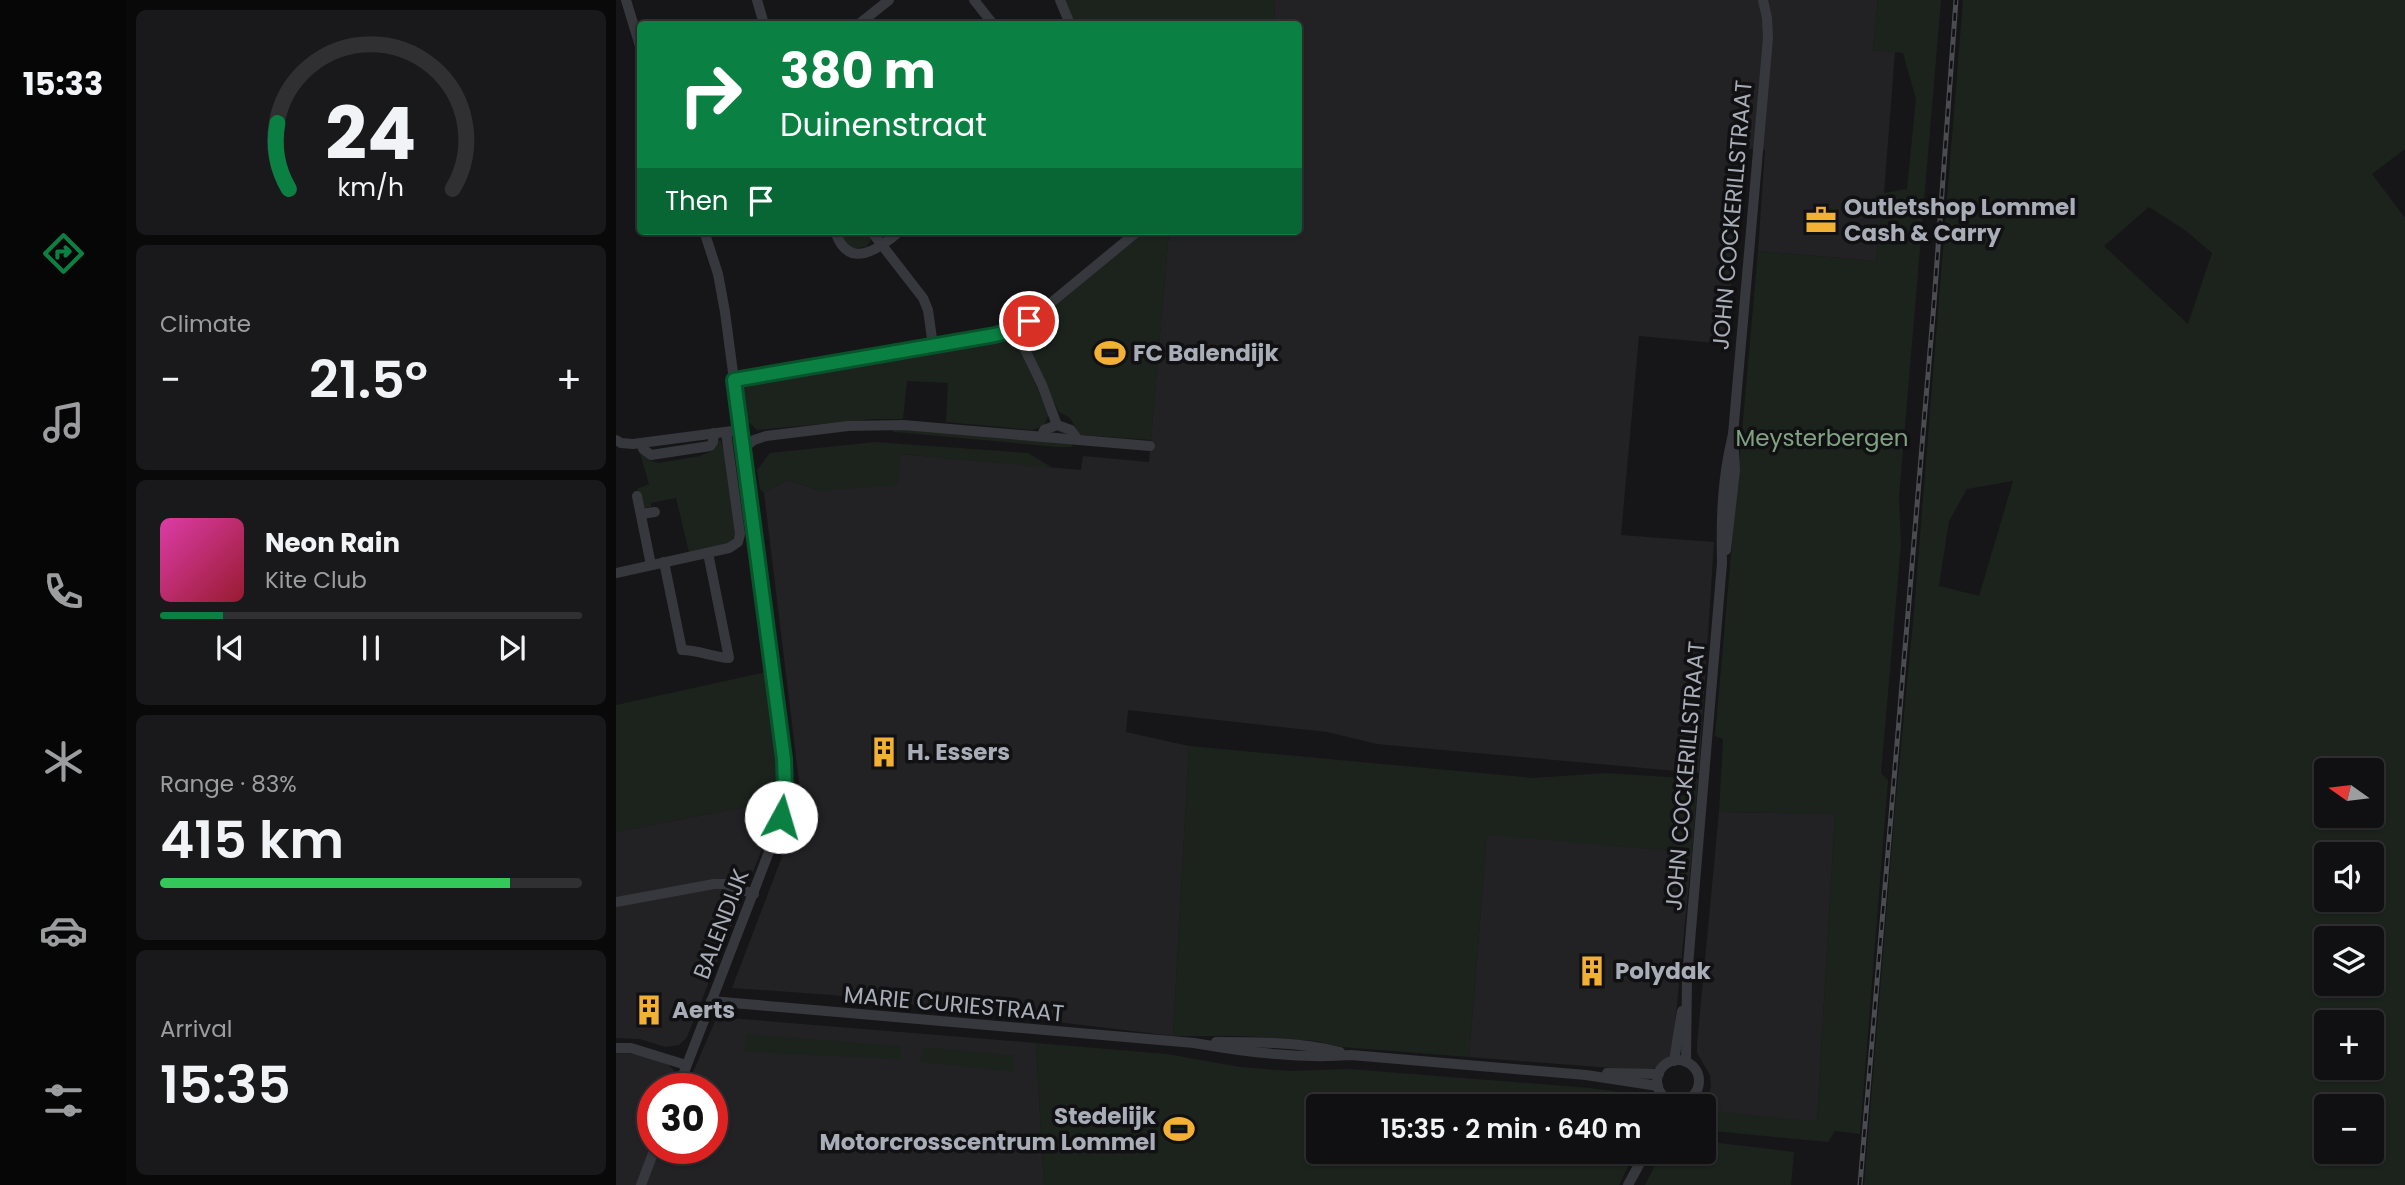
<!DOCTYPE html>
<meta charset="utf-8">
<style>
body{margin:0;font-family:Poppins,sans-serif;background:#19191b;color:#f1f3f6;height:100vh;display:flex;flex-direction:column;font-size:26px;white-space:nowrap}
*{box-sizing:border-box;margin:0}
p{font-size:23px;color:#9c9d9f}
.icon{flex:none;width:38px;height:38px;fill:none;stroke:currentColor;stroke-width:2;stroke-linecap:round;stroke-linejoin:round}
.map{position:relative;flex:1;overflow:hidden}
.sheet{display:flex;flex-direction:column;gap:10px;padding:10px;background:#09090a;width:490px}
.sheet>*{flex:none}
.guide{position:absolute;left:21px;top:21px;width:665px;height:214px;border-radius:7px;box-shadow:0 2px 5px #0004,0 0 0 2px #303032;background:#0b8043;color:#fff;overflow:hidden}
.needle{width:46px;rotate:284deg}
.buttons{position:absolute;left:1698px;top:758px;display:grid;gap:14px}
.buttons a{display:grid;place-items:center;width:70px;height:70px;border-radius:7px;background:#101012;box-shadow:0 2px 5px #0004,0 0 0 2px #303032;font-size:35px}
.speed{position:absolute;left:21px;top:1073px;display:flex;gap:14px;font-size:35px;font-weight:700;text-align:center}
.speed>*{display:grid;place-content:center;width:91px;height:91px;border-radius:50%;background:#101012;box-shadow:0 2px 5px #0004,0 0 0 2px #303032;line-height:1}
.speed .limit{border:10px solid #d22;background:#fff;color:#111}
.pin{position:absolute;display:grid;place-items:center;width:60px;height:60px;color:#fff;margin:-30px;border:4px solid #fff;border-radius:50%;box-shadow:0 2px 7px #0007}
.me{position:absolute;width:77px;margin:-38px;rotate:6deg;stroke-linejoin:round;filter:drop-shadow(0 0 5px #0008)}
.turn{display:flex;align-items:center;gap:24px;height:147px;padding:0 28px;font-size:32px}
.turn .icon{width:91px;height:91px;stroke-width:2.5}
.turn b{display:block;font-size:49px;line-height:60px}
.then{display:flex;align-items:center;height:66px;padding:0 28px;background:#0003;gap:14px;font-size:26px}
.big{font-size:52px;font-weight:600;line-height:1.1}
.sheet .widget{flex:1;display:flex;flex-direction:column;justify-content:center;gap:10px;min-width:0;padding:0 24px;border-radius:10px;background:#19191b}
.sheet .dial{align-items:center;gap:0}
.dial svg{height:182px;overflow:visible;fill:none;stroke:#303032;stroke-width:7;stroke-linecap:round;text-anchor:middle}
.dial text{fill:#f1f3f6;stroke:none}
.song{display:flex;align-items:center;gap:21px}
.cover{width:84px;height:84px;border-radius:10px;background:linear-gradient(135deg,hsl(320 70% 55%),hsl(350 70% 35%))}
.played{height:7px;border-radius:4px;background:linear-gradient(90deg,#0b8043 15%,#303032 15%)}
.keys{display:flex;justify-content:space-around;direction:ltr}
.heat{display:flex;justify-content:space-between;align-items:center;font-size:38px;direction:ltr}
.charge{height:10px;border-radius:5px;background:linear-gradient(90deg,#34c759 83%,#303032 0)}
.trip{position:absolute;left:690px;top:1094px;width:410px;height:70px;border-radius:7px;background:#101012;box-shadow:0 2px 5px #0004,0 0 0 2px #303032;font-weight:600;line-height:70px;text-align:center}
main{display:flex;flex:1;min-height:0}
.menu{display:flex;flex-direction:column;width:126px;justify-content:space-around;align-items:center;background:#060607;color:#9c9d9f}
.menu .icon{width:49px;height:49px}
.menu .active{color:#0b8043}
.menu b{font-size:32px;color:#f1f3f6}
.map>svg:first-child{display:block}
.built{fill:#222225}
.green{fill:#1c231d;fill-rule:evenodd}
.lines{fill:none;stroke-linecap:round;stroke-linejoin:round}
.minor{stroke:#37383d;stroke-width:10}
.rail-casing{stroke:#4a4c52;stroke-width:5}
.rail{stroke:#111113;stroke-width:2.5;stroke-dasharray:8;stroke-linecap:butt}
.route-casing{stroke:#07532c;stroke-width:18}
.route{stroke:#0b8043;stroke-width:12}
.labels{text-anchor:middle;stroke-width:7;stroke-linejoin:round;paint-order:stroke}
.poi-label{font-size:23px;font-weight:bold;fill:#a8adb8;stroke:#111113;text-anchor:start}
.street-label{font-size:23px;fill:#a8adb8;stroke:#111113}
.park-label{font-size:23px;fill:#7fa381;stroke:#111113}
</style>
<main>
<nav class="menu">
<b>15:33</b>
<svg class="icon active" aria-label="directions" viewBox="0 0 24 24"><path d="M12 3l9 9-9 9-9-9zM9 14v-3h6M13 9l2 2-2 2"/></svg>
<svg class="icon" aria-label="music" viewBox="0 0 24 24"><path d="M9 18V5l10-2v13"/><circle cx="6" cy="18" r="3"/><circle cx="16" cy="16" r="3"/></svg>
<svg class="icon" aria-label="phone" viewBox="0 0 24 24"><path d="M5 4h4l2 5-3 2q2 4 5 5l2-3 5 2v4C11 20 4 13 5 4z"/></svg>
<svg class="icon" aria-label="climate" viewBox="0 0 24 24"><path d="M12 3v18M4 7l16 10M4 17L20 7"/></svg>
<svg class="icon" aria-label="car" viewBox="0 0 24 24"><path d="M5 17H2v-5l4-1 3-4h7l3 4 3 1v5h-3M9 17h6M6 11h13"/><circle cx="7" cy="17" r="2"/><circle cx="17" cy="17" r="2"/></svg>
<svg class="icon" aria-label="filters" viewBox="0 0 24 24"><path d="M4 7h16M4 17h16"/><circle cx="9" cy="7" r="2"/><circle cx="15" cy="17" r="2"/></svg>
</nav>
<section class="sheet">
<div class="widget dial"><svg viewBox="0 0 100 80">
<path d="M14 69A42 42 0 1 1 86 69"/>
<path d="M14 69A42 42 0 0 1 9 40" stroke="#0b8043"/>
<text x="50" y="56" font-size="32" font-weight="700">24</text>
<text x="50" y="72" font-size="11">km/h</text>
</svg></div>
<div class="widget"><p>Climate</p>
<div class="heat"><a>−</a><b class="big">21.5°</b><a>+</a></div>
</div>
<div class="widget">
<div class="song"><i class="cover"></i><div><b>Neon Rain</b><p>Kite Club</p></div></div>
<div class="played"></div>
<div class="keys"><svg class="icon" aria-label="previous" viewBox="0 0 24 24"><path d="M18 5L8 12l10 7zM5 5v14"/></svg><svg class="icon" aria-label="pause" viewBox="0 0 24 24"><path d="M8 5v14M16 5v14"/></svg><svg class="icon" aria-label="next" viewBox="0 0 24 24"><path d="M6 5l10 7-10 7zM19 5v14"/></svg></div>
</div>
<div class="widget"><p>Range · 83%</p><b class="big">415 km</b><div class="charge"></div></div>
<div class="widget"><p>Arrival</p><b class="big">15:35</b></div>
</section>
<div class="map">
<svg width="1789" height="1185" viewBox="0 0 1789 1185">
<rect width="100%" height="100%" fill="#161618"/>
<!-- built -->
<g class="built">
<polygon points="659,0 1262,0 1257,50 1279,52 1268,193 1260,261 1142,251 1149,150 1127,148 1110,344 1023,336 1005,535 1098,542 1083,773 761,744 711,732 512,710 510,732 573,746 557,1036 216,995 116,988 180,820 185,798 148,493 171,480 205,491 285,454 465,470 467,456 533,462 553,231 682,231 682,24 610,24 610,20 658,24"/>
<polygon points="160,801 156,824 71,1037 63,1045 49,1047 24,1039 0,1038 0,832"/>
<polygon points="1103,812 1219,814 1201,1122 1087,1110 1085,1106 1090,1102 1095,1087 1094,1075 1081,1053 1081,1044"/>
<polygon points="871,834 1076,853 1056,1054 1047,1063 1033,1071 853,1057"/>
<polygon points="101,1017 420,1043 428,1185 0,1185 0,1053 30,1054 48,1061 59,1071 59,1080 56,1088 37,1088 37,1148 96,1148 96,1088 70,1088"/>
</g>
<!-- green -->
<g class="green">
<polygon points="448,0 659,0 658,24 611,20 610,24 458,24"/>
<polygon points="1262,0 1325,0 1283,497 1285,544 1265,773 1272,780 1244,1134 1219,1131 1212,1142 1087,1130 1087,1110 1201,1121 1219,814 1103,812 1107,739 1099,736 1142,251 1260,261 1268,193 1291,189 1300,99 1287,53 1257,50"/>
<path d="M1347 0H1789V149L1756 174 1789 218V1185H1248L1279 809 1298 611ZM1533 207 1569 230 1596 253 1572 324 1488 246ZM1397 481 1363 596 1323 586 1333 521 1351 489ZM1710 770H1755V816H1710ZM1710 854H1755V900H1710ZM1710 938H1755V984H1710ZM1710 1022H1755V1068H1710ZM1710 1106H1755V1152H1710Z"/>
<polygon points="222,231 250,231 255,240 250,247 234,249"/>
<polygon points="528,231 553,231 535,440 464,435 454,418 443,412 405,335"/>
<polygon points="398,337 433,414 428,426 416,430 330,422 332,383 291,381 287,419 258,419 141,430 129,419 126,383"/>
<polygon points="277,429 457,442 456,447 442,447 290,433 277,432"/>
<polygon points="104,439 109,452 119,534 114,543 73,552 60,498 35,503 35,507 26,509 21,489 33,484 24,453 33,460 42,463 84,456 96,451"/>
<polygon points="259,442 412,453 437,468 285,454 282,485 205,491 171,480 148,493 144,489 141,470 154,453"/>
<polygon points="150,672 163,779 160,801 0,832 0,705"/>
<polygon points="573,746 917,778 990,773 1082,779 1076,853 871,835 853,1057 725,1047 699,1041 629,1036 557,1036"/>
<polygon points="131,1034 285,1046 285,1059 128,1052"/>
<polygon points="420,1043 551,1054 624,1067 674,1071 733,1069 973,1088 1020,1094 1028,1098 1031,1106 702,1106 702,1152 1019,1152 1003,1185 428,1185"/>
<polygon points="308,1047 398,1055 398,1072 304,1062"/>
<polygon points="1087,1141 1178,1152 1175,1185 1029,1185 1046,1152 1087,1152"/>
</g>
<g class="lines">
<!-- minor -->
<g class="minor">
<polyline points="10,0 24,46"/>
<polyline points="141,0 148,24"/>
<polyline points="358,0 377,24"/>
<polyline points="444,0 454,24"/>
<polyline points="243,24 273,0"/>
<path d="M219 231C232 271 262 250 284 231"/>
<polyline points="255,231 307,298 312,310 317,346"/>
<polyline points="399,329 426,385 441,425"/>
<polyline points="118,380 379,335 399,329 413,321 522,231"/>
<polyline points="426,436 428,430 441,425 455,430 462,440"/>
<polyline points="0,440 5,443 17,444 124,430"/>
<polyline points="25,443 27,449 35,455 94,446 97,442 98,433"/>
<polyline points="127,449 138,440 150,436 232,426 287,425 534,446"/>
<polyline points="21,496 35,565"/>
<polyline points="25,514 39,512"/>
<polyline points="1110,550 1119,470 1117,434 1152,38 1151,18 1147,0"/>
<path d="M48 562 66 650C82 650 97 657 113 658L92 553"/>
<polyline points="0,573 113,548 122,542 124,534 110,432"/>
<polyline points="0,902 98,884 109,884 138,894"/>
<path d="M95 1001 578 1043C630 1052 683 1059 735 1055L970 1075 1042 1086"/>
<path d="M600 1042C640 1042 685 1042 724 1052"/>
<polyline points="0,1048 15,1048 70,1065"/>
<circle cx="1062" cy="1081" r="21"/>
<polyline points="1058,1061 1066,1011"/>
<path d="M1070 1062 1071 977 1106 563C1105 516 1106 480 1117 434"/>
<polyline points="991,1073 1043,1074"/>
<polyline points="62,1088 161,831 168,801 168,759 109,312 102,274 88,231"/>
<polyline points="25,1185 39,1148"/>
<polyline points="1012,1185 1030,1152"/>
</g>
<!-- rail casing -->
<g class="rail-casing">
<polyline id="rail" points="1244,1185 1318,303 1340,0"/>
</g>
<!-- rail -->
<use href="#rail" class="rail"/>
</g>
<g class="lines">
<!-- route casing -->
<g class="route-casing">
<polyline id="route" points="165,817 169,789 168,759 118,380 379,335 399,329 413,321"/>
</g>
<!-- route -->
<use href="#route" class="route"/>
</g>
<!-- icons -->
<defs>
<g id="office-bare" transform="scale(2.415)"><path d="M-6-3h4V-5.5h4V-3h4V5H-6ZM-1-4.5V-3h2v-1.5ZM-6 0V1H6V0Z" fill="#f2b134" stroke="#111113" stroke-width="2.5" paint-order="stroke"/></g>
<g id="stadium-bare" transform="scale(2.415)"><path d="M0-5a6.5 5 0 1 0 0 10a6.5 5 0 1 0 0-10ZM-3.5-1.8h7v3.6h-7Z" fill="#f2b134" stroke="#111113" stroke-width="2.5" paint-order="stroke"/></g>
<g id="building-bare" transform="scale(2.415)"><path d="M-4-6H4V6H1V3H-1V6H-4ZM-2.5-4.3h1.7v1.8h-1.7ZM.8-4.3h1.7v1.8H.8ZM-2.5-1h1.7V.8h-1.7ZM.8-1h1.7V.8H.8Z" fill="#f2b134" stroke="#111113" stroke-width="2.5" paint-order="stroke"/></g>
</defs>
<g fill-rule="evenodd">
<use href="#office-bare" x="1205" y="220"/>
<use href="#stadium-bare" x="494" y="353"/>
<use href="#building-bare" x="268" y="752"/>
<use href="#building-bare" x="976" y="971"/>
<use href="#building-bare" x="33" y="1010"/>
<use href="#stadium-bare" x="563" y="1129"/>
</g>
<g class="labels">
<!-- poi labels -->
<g class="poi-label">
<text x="1228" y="215">Outletshop Lommel<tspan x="1228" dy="26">Cash &amp; Carry</tspan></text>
<text x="517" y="361">FC Balendijk</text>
<text x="291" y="760">H. Essers</text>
<text x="999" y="979">Polydak</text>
<text x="56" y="1018">Aerts</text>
<text x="540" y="1124" text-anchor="end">Stedelijk<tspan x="540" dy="26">Motorcrosscentrum Lommel</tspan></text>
</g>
<!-- street labels -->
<g class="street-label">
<text transform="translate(1116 215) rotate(-85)" y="8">JOHN COCKERILLSTRAAT</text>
<text transform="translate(1069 776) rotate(-85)" y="8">JOHN COCKERILLSTRAAT</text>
<text transform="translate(105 924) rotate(-69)" y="8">BALENDIJK</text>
<text transform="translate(338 1004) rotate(5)" y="8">MARIE CURIESTRAAT</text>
</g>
<!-- park labels -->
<g class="park-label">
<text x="1206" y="446">Meysterbergen</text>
</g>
</g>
</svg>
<div class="buttons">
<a><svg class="needle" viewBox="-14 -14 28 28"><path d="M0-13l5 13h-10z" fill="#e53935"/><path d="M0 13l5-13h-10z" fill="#9c9d9f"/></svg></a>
<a><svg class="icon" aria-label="sound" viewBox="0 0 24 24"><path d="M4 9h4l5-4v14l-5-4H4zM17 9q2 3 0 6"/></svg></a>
<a><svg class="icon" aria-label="layers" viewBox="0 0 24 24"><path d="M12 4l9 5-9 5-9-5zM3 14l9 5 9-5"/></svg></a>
<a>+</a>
<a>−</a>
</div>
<div class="speed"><div class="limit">30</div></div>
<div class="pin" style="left:413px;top:321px;background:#d93025"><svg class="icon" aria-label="arrive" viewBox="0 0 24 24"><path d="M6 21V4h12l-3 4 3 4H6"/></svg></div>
<svg class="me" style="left:165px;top:817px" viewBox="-20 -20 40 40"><circle r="19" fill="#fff"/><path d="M0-13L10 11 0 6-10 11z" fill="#0b8043"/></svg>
<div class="trip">15:35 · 2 min · 640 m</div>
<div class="guide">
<div class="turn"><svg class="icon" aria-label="right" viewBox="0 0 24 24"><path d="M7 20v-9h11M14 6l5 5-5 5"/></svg><div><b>380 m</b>Duinenstraat</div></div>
<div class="then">Then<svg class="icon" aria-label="arrive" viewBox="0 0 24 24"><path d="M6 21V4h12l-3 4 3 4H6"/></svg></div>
</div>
</div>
</main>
